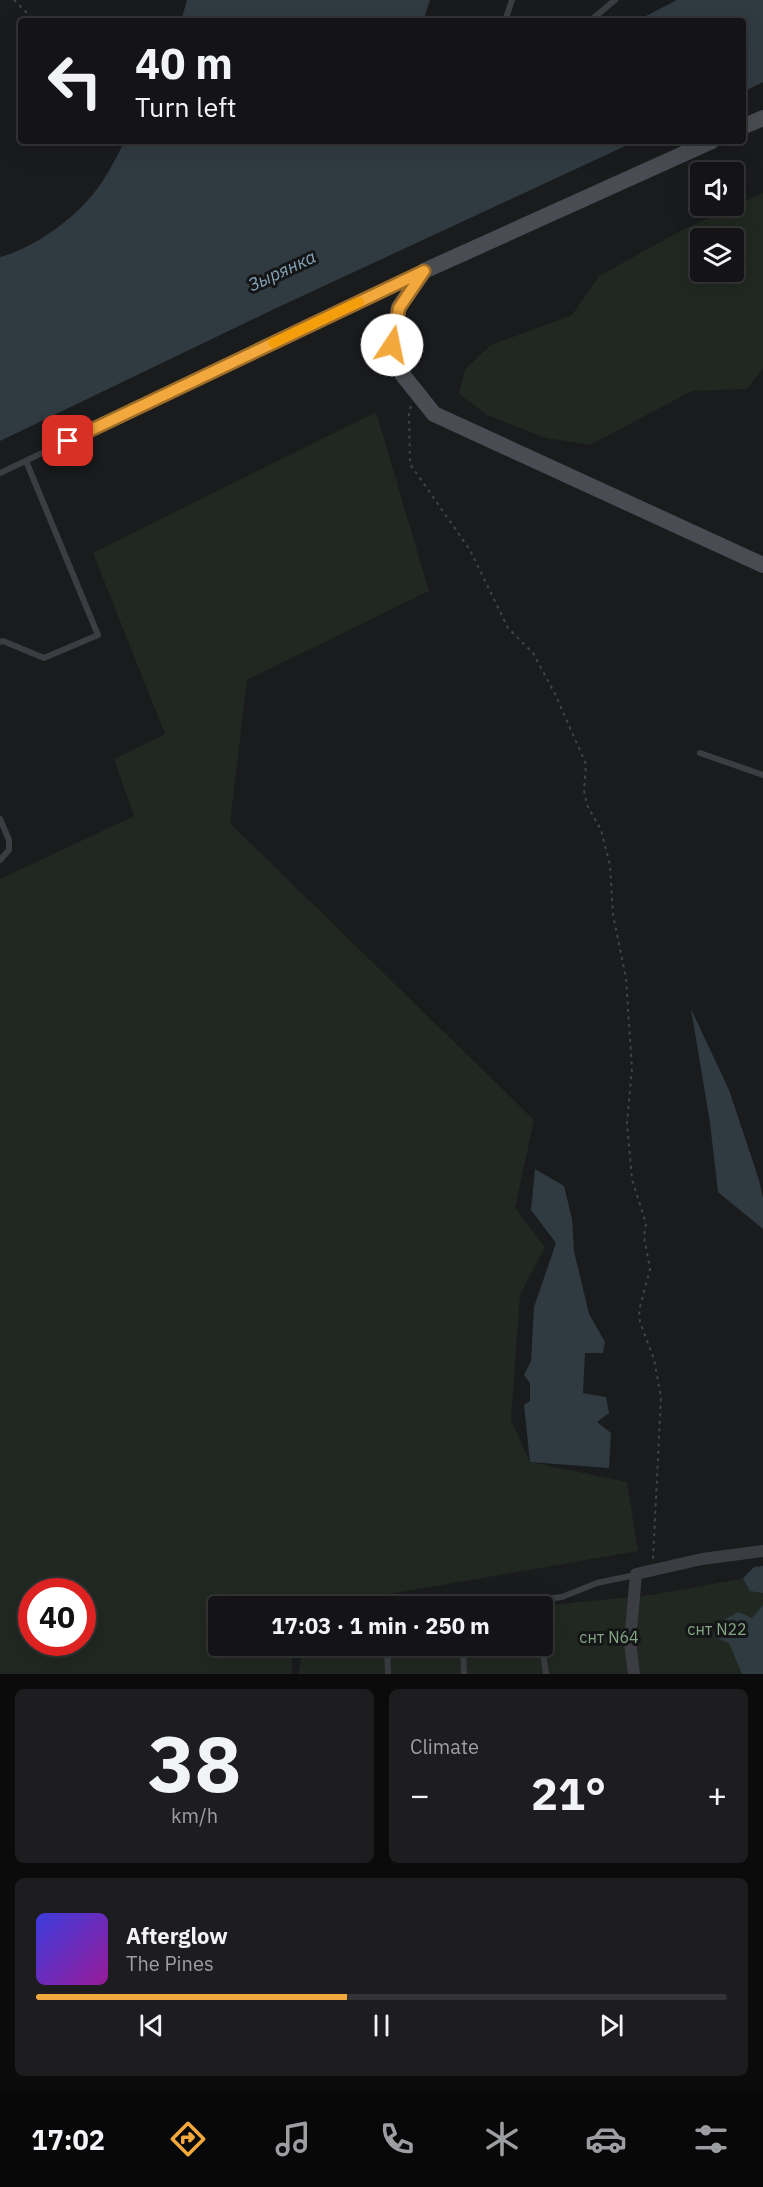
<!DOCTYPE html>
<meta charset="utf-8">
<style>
body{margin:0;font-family:"IBM Plex Sans",sans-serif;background:#1d1d1f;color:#f1f3f6;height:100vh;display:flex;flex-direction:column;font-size:22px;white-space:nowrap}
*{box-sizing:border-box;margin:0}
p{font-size:20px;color:#9d9ea1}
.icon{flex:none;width:33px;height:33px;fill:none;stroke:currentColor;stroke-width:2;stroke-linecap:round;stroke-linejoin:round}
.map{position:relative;height:1674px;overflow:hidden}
.side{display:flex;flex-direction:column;gap:15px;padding:15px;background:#0b0b0c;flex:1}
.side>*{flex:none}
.banner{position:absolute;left:18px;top:18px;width:728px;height:126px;border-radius:6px;box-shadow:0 6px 24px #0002,0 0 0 2px #333335;background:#141416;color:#f1f3f6;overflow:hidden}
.fabs{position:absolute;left:690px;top:162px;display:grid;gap:12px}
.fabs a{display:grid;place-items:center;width:54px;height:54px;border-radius:6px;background:#141416;box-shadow:0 6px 24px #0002,0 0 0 2px #333335;font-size:30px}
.speed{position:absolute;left:18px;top:1578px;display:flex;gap:12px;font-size:30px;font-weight:700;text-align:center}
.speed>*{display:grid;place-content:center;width:78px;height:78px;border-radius:50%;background:#141416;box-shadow:0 6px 24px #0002,0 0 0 2px #333335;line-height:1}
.speed .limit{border:9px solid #d22;background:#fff;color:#111}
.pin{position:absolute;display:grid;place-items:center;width:51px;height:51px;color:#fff;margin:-26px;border-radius:12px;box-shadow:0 3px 9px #0006}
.me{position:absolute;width:66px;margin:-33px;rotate:11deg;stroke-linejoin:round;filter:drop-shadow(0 0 4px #0008)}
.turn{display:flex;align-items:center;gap:21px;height:126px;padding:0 18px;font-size:27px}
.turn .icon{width:78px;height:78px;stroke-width:2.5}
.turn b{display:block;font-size:42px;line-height:51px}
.big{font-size:45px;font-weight:700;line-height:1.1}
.side .tile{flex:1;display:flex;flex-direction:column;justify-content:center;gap:9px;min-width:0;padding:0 21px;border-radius:9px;background:#1d1d1f}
.side .dial{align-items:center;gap:0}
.dial b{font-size:78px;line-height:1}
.song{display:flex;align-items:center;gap:18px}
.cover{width:72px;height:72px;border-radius:9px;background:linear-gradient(135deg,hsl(240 70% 55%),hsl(300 70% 35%))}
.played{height:6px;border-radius:3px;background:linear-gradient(90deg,#f3a83d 45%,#333335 45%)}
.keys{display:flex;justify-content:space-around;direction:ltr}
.heat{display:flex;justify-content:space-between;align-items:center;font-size:33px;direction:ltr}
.side .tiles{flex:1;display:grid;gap:15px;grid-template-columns:1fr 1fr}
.tile:last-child{grid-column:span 2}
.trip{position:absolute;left:208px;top:1596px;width:345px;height:60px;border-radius:6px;background:#141416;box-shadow:0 6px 24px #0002,0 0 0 2px #333335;font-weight:700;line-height:60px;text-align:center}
.tab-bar{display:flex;height:96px;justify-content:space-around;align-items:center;background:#080809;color:#9d9ea1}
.tab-bar .icon{width:42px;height:42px}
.tab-bar .on{color:#f3a83d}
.tab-bar b{font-size:27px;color:#f1f3f6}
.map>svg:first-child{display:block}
.green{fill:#202821;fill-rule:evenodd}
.water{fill:#303b41}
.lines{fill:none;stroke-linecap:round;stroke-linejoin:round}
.path{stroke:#414449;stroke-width:2;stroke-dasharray:3 4.5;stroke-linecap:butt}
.lane{stroke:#3b3d42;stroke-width:6}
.street{stroke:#3b3d42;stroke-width:12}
.secondary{stroke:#494c52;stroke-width:16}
.route-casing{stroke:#9e6d28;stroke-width:15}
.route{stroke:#f3a83d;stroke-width:10}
.slow{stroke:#f59e0b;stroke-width:10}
.labels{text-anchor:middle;stroke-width:6;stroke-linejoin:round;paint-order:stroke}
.park-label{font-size:16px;fill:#85a784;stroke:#151618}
.water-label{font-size:18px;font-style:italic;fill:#85a3b7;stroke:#151618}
</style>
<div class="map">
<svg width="763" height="1674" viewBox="0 0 763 1674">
<rect width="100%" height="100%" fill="#1a1b1d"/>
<!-- green -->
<g class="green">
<path d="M763 193V368L747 389 692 391 590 445 546 438 487 415 459 394 465 369 491 345 572 315 599 276 682 230ZM734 238V272H700V238Z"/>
<path d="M376 412 429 591 247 680 230 823 534 1120 515 1208 545 1247 520 1295 511 1420 530 1462 627 1482 638 1551 321 1606H219V1646H293L292 1674H0V879L134 816 114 759 165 734 93 553ZM32 1592H82V1642H32Z"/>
<polygon points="763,1575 763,1674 298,1674 304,1646 543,1646 543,1606 541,1606 651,1595"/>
</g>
<!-- water -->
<g class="water">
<polygon points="187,0 430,0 423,21 181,21"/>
<polygon points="677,0 763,0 763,82 743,92 742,21 636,21"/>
<path d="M125 141H636L270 311 0 441V257C34 248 76 218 97 189 108 175 116 157 125 141Z"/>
<polygon points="691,1009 729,1090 759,1180 763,1198 763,1229 718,1192 710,1123"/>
<polygon points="535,1169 564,1186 572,1219 574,1251 589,1314 605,1342 603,1353 585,1353 583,1393 606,1397 609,1413 597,1422 611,1433 609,1468 530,1462 524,1405 530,1401 530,1383 524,1375 531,1361 534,1307 556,1243 531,1210"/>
<polygon points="763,1566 763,1593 750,1591 743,1578 754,1567"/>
<polygon points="763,1605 763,1674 742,1674 729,1643 714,1637 717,1624 738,1612 752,1618"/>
</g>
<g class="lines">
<!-- path -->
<g class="path">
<polyline points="14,0 35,21"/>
<polyline points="411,406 409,412 410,464 470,550 508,628 533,653 555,694 586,764 584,790 587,805 601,830 610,865 613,915 626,978 632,1068 627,1123 632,1179 646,1224 644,1237 650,1269 639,1311 640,1322 654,1359 661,1397 653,1559"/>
</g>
<!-- lane -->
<g class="lane">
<polyline points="505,21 512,0"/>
<polyline points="590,21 615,0"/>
<polyline points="0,473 414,276"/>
<polyline points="0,642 3,641 44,658 98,635 26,461"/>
<polyline points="700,753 763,775"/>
<polyline points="0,819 9,840 9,850 0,860"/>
<polyline points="488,1606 562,1597 597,1583 635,1575"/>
<polyline points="387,1646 388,1674"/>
<polyline points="463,1646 464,1674"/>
<polyline points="542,1646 546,1674"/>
</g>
<!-- street -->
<polyline class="street" points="634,1674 630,1642 636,1574 702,1559 763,1551"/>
<!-- secondary -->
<g class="secondary">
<polyline points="742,127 763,118"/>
<polyline points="712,141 424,271 399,307 392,345 402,374 434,414 763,565"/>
</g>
</g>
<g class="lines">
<!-- route casing -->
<g class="route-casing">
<polyline id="route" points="68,441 424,271 399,308 392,345"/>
</g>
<!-- route -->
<use href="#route" class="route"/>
<!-- slow -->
<polyline class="slow" points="273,343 359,302"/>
</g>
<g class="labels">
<!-- park labels -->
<g class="park-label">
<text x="717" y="1635">снт N22</text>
<text x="609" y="1643">снт N64</text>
</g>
<!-- water labels -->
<g class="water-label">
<text transform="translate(282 271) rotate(-25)" y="6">Зырянка</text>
</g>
</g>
</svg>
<div class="fabs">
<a><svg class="icon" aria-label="sound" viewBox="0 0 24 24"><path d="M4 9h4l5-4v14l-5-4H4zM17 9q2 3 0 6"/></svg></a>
<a><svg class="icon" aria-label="layers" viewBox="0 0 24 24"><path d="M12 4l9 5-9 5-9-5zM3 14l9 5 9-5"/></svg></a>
</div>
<div class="speed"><div class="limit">40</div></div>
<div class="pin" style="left:68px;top:441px;background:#d93025"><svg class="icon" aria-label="arrive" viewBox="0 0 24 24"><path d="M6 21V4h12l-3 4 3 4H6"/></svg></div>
<svg class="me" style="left:392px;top:345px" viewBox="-20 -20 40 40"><circle r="19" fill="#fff"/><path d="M0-13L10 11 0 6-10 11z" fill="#f3a83d"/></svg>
<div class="trip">17:03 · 1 min · 250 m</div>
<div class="banner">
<div class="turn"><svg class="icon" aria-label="left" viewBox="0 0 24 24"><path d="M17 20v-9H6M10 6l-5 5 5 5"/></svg><div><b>40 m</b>Turn left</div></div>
</div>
</div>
<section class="side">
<div class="tiles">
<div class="tile dial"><b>38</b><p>km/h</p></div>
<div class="tile"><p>Climate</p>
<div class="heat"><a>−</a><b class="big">21°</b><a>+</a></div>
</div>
<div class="tile">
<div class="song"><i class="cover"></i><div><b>Afterglow</b><p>The Pines</p></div></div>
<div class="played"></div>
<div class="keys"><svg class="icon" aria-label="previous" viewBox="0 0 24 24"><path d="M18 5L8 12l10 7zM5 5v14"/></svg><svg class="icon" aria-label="pause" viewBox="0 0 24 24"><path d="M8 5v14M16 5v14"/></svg><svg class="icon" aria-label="next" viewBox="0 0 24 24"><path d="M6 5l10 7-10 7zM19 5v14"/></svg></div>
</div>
</div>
</section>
<nav class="tab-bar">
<b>17:02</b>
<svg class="icon on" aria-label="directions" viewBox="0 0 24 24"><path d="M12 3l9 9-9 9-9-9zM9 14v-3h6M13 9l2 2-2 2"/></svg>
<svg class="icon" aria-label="music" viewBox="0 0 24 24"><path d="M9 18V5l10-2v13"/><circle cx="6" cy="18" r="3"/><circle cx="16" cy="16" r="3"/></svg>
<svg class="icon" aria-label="phone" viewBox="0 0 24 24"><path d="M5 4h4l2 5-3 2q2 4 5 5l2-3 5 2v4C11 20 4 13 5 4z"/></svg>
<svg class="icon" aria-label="climate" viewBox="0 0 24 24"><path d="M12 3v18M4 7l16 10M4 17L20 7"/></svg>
<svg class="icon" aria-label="car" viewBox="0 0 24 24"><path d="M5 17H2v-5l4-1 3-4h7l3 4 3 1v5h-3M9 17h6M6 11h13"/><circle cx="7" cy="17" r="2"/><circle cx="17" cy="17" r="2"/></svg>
<svg class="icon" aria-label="filters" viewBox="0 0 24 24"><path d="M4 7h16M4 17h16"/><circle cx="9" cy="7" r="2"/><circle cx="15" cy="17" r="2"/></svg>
</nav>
